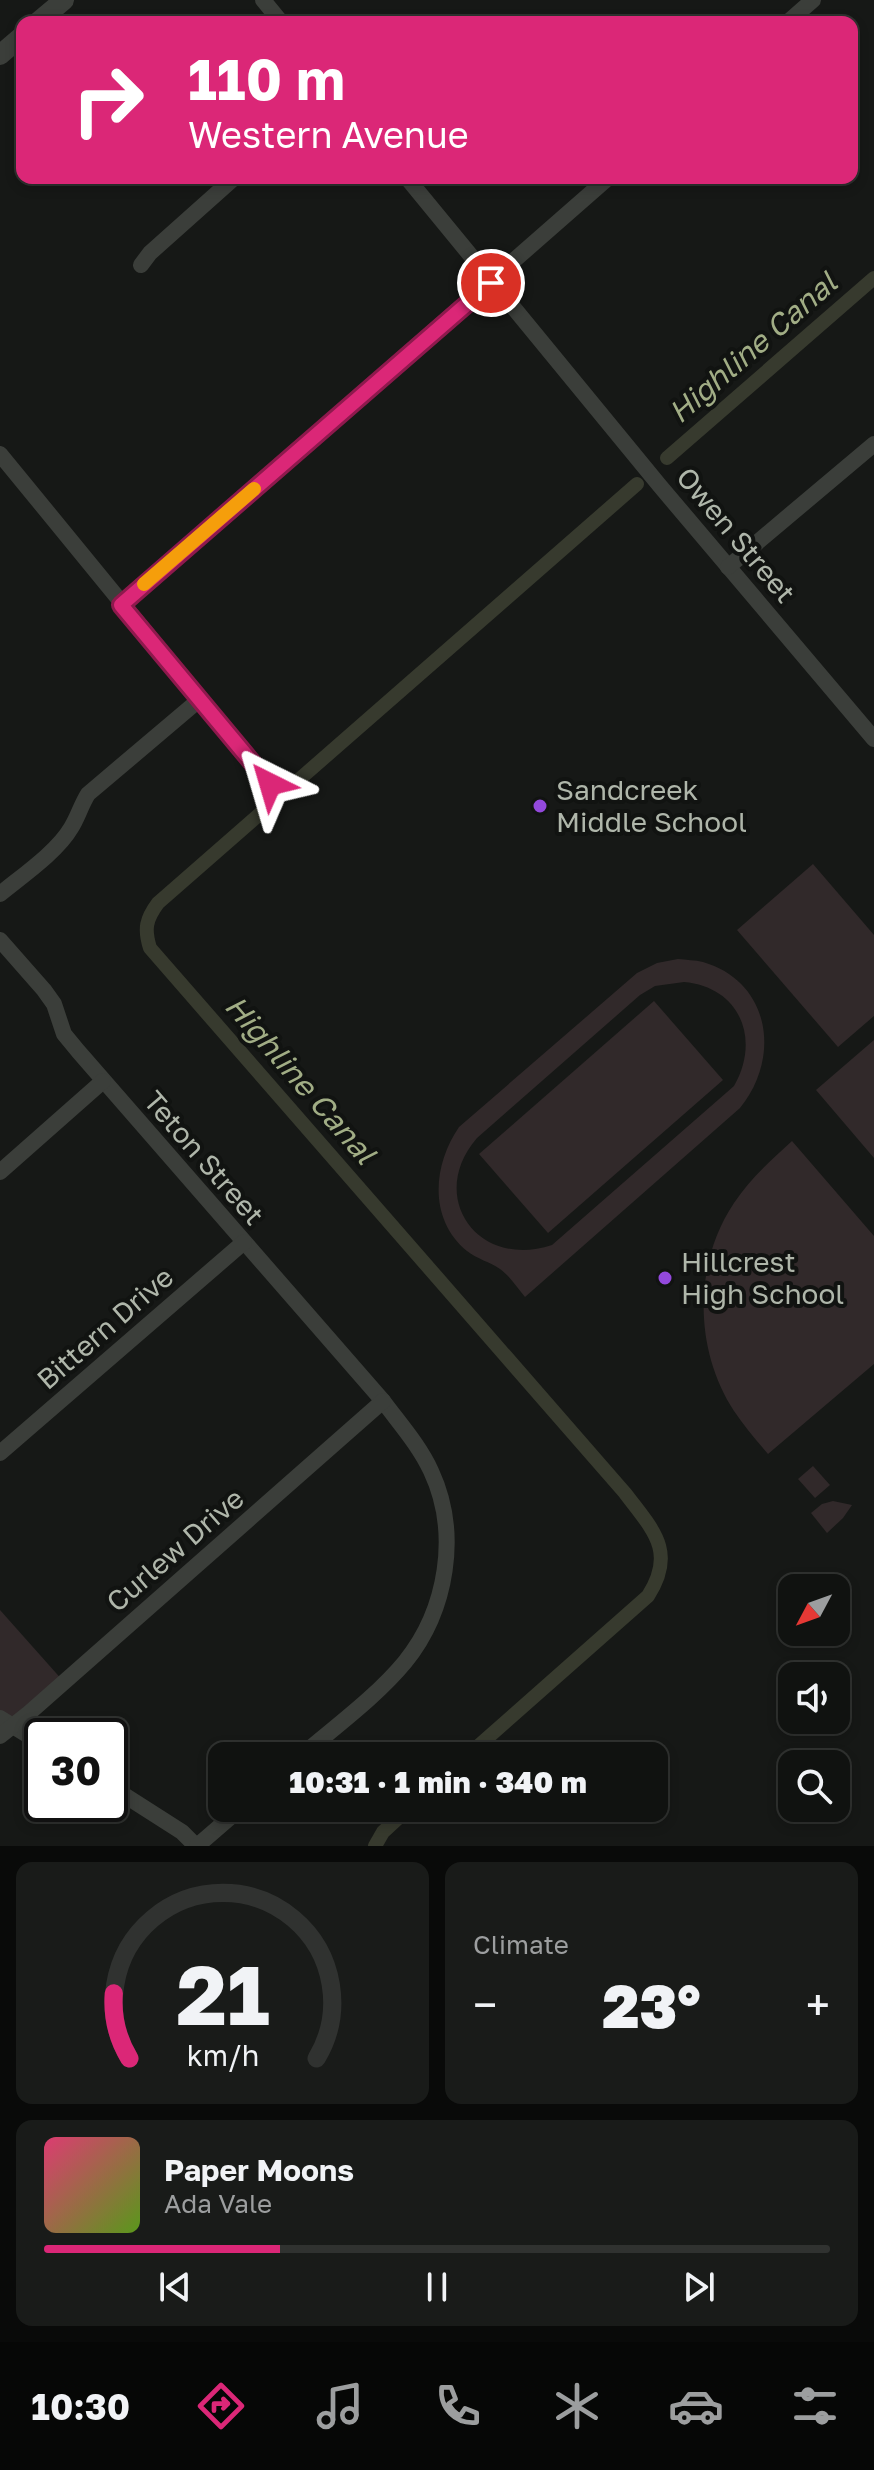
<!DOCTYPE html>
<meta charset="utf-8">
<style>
body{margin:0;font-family:"Golos Text",sans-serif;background:#191b19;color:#f1f3f6;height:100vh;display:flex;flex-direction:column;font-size:30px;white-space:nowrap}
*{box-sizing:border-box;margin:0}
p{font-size:26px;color:#9c9e9f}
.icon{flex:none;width:44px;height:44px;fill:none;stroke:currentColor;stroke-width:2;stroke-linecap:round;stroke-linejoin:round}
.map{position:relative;height:1846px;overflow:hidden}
.side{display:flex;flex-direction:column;gap:16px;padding:16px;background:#090a09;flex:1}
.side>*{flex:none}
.top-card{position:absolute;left:16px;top:16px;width:842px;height:168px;border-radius:16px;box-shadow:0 4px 12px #0003,0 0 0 2px #303230;background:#db2777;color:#fff;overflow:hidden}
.needle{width:52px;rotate:229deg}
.buttons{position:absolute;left:778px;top:1574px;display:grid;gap:16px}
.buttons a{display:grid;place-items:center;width:72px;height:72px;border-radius:16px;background:#101210;box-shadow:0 4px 12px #0003,0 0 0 2px #303230;font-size:40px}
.speed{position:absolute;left:24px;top:1718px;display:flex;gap:16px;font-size:40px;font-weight:700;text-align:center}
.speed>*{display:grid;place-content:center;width:104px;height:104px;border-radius:50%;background:#101210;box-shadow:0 4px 12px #0003,0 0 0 2px #303230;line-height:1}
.speed .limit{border:4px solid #111;border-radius:12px;background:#fff;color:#111}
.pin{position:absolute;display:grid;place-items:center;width:68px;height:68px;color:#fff;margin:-34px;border:4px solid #fff;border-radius:50%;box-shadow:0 2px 8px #0007}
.me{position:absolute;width:88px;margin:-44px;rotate:320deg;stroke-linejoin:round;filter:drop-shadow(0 0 6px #0008)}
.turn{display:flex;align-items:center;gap:28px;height:168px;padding:0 40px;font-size:36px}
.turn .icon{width:104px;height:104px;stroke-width:2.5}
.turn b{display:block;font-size:56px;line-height:68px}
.big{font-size:60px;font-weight:800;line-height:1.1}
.side .card{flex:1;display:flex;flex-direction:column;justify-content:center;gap:12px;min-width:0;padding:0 28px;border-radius:16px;background:#191b19}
.side .dial{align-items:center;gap:0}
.dial svg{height:208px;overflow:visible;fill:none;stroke:#303230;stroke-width:7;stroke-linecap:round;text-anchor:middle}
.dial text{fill:#f1f3f6;stroke:none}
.song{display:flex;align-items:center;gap:24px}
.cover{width:96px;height:96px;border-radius:12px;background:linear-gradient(135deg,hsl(340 70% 55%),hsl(90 70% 35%))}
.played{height:8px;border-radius:4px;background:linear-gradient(90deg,#db2777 30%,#303230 30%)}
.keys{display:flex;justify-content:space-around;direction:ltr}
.heat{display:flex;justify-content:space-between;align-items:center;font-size:44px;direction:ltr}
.side .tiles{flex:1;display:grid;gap:16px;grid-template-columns:1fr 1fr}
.card:last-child{grid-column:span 2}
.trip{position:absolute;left:208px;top:1742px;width:460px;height:80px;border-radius:16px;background:#101210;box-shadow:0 4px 12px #0003,0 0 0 2px #303230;font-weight:800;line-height:80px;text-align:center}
.tabs{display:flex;height:128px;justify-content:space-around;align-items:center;background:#060706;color:#9c9e9f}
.tabs .icon{width:56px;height:56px}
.tabs .selected{color:#db2777}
.tabs b{font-size:36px;color:#f1f3f6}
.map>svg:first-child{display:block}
.park{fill:#31292a;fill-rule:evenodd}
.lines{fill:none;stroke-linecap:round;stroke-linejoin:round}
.canal{stroke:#373a2e;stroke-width:14}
.minor{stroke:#3b3e3a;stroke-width:16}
.tertiary{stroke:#3b3e3a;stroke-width:20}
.route-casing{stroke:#8e194d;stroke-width:20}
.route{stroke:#db2777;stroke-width:14}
.slow{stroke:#f59e0b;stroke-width:14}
.poi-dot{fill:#9349dc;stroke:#111311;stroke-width:3}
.labels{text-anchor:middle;stroke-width:8;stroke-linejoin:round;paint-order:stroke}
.street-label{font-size:28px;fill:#afb6aa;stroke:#111311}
.poi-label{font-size:28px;fill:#afb6aa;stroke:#111311;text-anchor:start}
.water-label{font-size:30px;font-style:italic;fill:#a1ad85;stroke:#111311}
</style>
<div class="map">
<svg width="874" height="1846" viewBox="0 0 874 1846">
<rect width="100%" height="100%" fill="#161816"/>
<!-- park -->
<g class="park">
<polygon points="813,864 874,935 874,1016 838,1047 737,930"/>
<path d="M678 959C686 960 695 960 703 962 771 982 781 1058 740 1108L525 1297C517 1288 510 1276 500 1269 490 1262 477 1259 467 1251 428 1219 433 1165 459 1127L637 973 657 963ZM684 982C740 987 761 1039 734 1086L552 1245C478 1270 426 1197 477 1138L640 995 655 986Z"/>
<polygon points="654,1001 723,1080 548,1233 479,1154"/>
<polygon points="874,1040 874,1158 816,1090"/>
<path d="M792 1141 874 1236V1364L768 1454C756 1440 744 1426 734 1411 694 1350 693 1264 734 1203 750 1179 771 1160 792 1141Z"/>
<polygon points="813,1466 830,1485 815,1498 798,1479"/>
<polygon points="833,1501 852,1505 843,1518 827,1533 811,1513 822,1504"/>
<polygon points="0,1610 64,1682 0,1735"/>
</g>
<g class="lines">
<!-- canal -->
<g class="canal">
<polyline points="667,458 874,278"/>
<path d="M467 1756 648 1596C677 1551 652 1529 625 1493L150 948C144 929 146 919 158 903L637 484"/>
<polyline points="375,1846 383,1832 409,1808"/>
</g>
<!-- minor -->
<g class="minor">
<polyline points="263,0 281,22"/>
<polyline points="788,22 813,0"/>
<polyline points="407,178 660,486 874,739"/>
<polyline points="141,265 150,253 234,178"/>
<polyline points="0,454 270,784"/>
<polyline points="728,567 874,444"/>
<polyline points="121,605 608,178"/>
<path d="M0 894C22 876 57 852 71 828 78 817 81 805 88 794L199 700"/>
<path d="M0 940 44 990 54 1004 64 1034 78 1051 383 1401C400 1424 419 1445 431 1471 460 1533 447 1610 405 1662 376 1697 336 1726 301 1756"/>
<polyline points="0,1172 103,1081"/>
<polyline points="0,1453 244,1242"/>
<polyline points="0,1718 42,1744"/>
<polyline points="0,1736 29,1713 383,1401"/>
<polyline points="110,1786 182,1832 196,1846"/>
<polyline points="197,1846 241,1808"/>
</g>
<!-- tertiary -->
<g class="tertiary">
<polyline points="38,22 64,0"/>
<polyline points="0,55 22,36"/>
</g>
</g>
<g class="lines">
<!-- route casing -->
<g class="route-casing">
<polyline id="route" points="270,784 121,605 491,283"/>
</g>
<!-- route -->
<use href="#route" class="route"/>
<!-- slow -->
<polyline class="slow" points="144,584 254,489"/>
</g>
<!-- markers -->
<g class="poi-dot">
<circle cx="540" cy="806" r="8"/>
<circle cx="665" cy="1278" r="8"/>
</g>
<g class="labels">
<!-- street labels -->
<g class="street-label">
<text transform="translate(736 535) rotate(50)" y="10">Owen Street</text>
<text transform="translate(204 1158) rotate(49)" y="10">Teton Street</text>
<text transform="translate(105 1328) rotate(-41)" y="10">Bittern Drive</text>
<text transform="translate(175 1550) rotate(-41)" y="10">Curlew Drive</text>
</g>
<!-- poi labels -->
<g class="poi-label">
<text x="556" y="800">Sandcreek<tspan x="556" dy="32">Middle School</tspan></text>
<text x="681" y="1272">Hillcrest<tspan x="681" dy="32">High School</tspan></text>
</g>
<!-- water labels -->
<g class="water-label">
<text transform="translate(753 348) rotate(-41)" y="10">Highline Canal</text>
<text transform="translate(300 1080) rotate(49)" y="10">Highline Canal</text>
</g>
</g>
</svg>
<div class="buttons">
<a><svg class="needle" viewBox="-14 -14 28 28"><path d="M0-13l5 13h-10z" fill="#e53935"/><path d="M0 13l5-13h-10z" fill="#9c9e9f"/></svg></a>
<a><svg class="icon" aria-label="sound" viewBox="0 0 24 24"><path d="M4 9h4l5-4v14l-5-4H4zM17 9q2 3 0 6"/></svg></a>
<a><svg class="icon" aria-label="search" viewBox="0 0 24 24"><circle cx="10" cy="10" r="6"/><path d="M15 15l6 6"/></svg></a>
</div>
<div class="speed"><div class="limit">30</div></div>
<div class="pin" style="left:491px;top:283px;background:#d93025"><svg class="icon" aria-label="arrive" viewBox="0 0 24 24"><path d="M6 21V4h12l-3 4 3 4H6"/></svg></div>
<svg class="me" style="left:270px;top:784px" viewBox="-20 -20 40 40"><path d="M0-17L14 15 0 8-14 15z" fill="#db2777" stroke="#fff" stroke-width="4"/></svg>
<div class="trip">10:31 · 1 min · 340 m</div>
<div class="top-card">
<div class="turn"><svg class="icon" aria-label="right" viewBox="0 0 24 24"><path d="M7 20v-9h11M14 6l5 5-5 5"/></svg><div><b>110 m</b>Western Avenue</div></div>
</div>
</div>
<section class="side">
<div class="tiles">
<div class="card dial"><svg viewBox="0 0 100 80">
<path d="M14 69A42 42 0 1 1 86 69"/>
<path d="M14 69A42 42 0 0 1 8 44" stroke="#db2777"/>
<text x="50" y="56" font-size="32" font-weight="700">21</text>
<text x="50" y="72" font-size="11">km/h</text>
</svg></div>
<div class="card"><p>Climate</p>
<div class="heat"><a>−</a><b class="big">23°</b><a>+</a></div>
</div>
<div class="card">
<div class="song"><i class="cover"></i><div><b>Paper Moons</b><p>Ada Vale</p></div></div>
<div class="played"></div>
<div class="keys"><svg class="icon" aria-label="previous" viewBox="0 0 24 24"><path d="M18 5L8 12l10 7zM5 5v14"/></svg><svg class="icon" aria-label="pause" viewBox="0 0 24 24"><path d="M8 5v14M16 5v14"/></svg><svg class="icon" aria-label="next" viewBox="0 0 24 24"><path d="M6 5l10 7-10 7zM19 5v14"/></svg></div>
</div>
</div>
</section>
<nav class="tabs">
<b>10:30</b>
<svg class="icon selected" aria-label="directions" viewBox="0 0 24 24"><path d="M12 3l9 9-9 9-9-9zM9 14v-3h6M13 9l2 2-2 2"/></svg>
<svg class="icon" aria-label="music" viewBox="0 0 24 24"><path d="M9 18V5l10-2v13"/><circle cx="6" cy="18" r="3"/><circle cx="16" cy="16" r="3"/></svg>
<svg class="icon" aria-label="phone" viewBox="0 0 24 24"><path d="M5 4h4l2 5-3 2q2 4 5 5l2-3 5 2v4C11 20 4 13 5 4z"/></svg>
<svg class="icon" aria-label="climate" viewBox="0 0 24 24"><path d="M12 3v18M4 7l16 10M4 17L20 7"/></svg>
<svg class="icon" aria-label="car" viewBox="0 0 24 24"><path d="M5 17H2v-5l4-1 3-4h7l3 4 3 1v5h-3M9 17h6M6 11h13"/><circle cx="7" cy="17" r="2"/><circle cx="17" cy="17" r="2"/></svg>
<svg class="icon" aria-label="filters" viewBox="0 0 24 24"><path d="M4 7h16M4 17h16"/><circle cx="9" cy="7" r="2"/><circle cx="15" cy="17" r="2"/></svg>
</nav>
